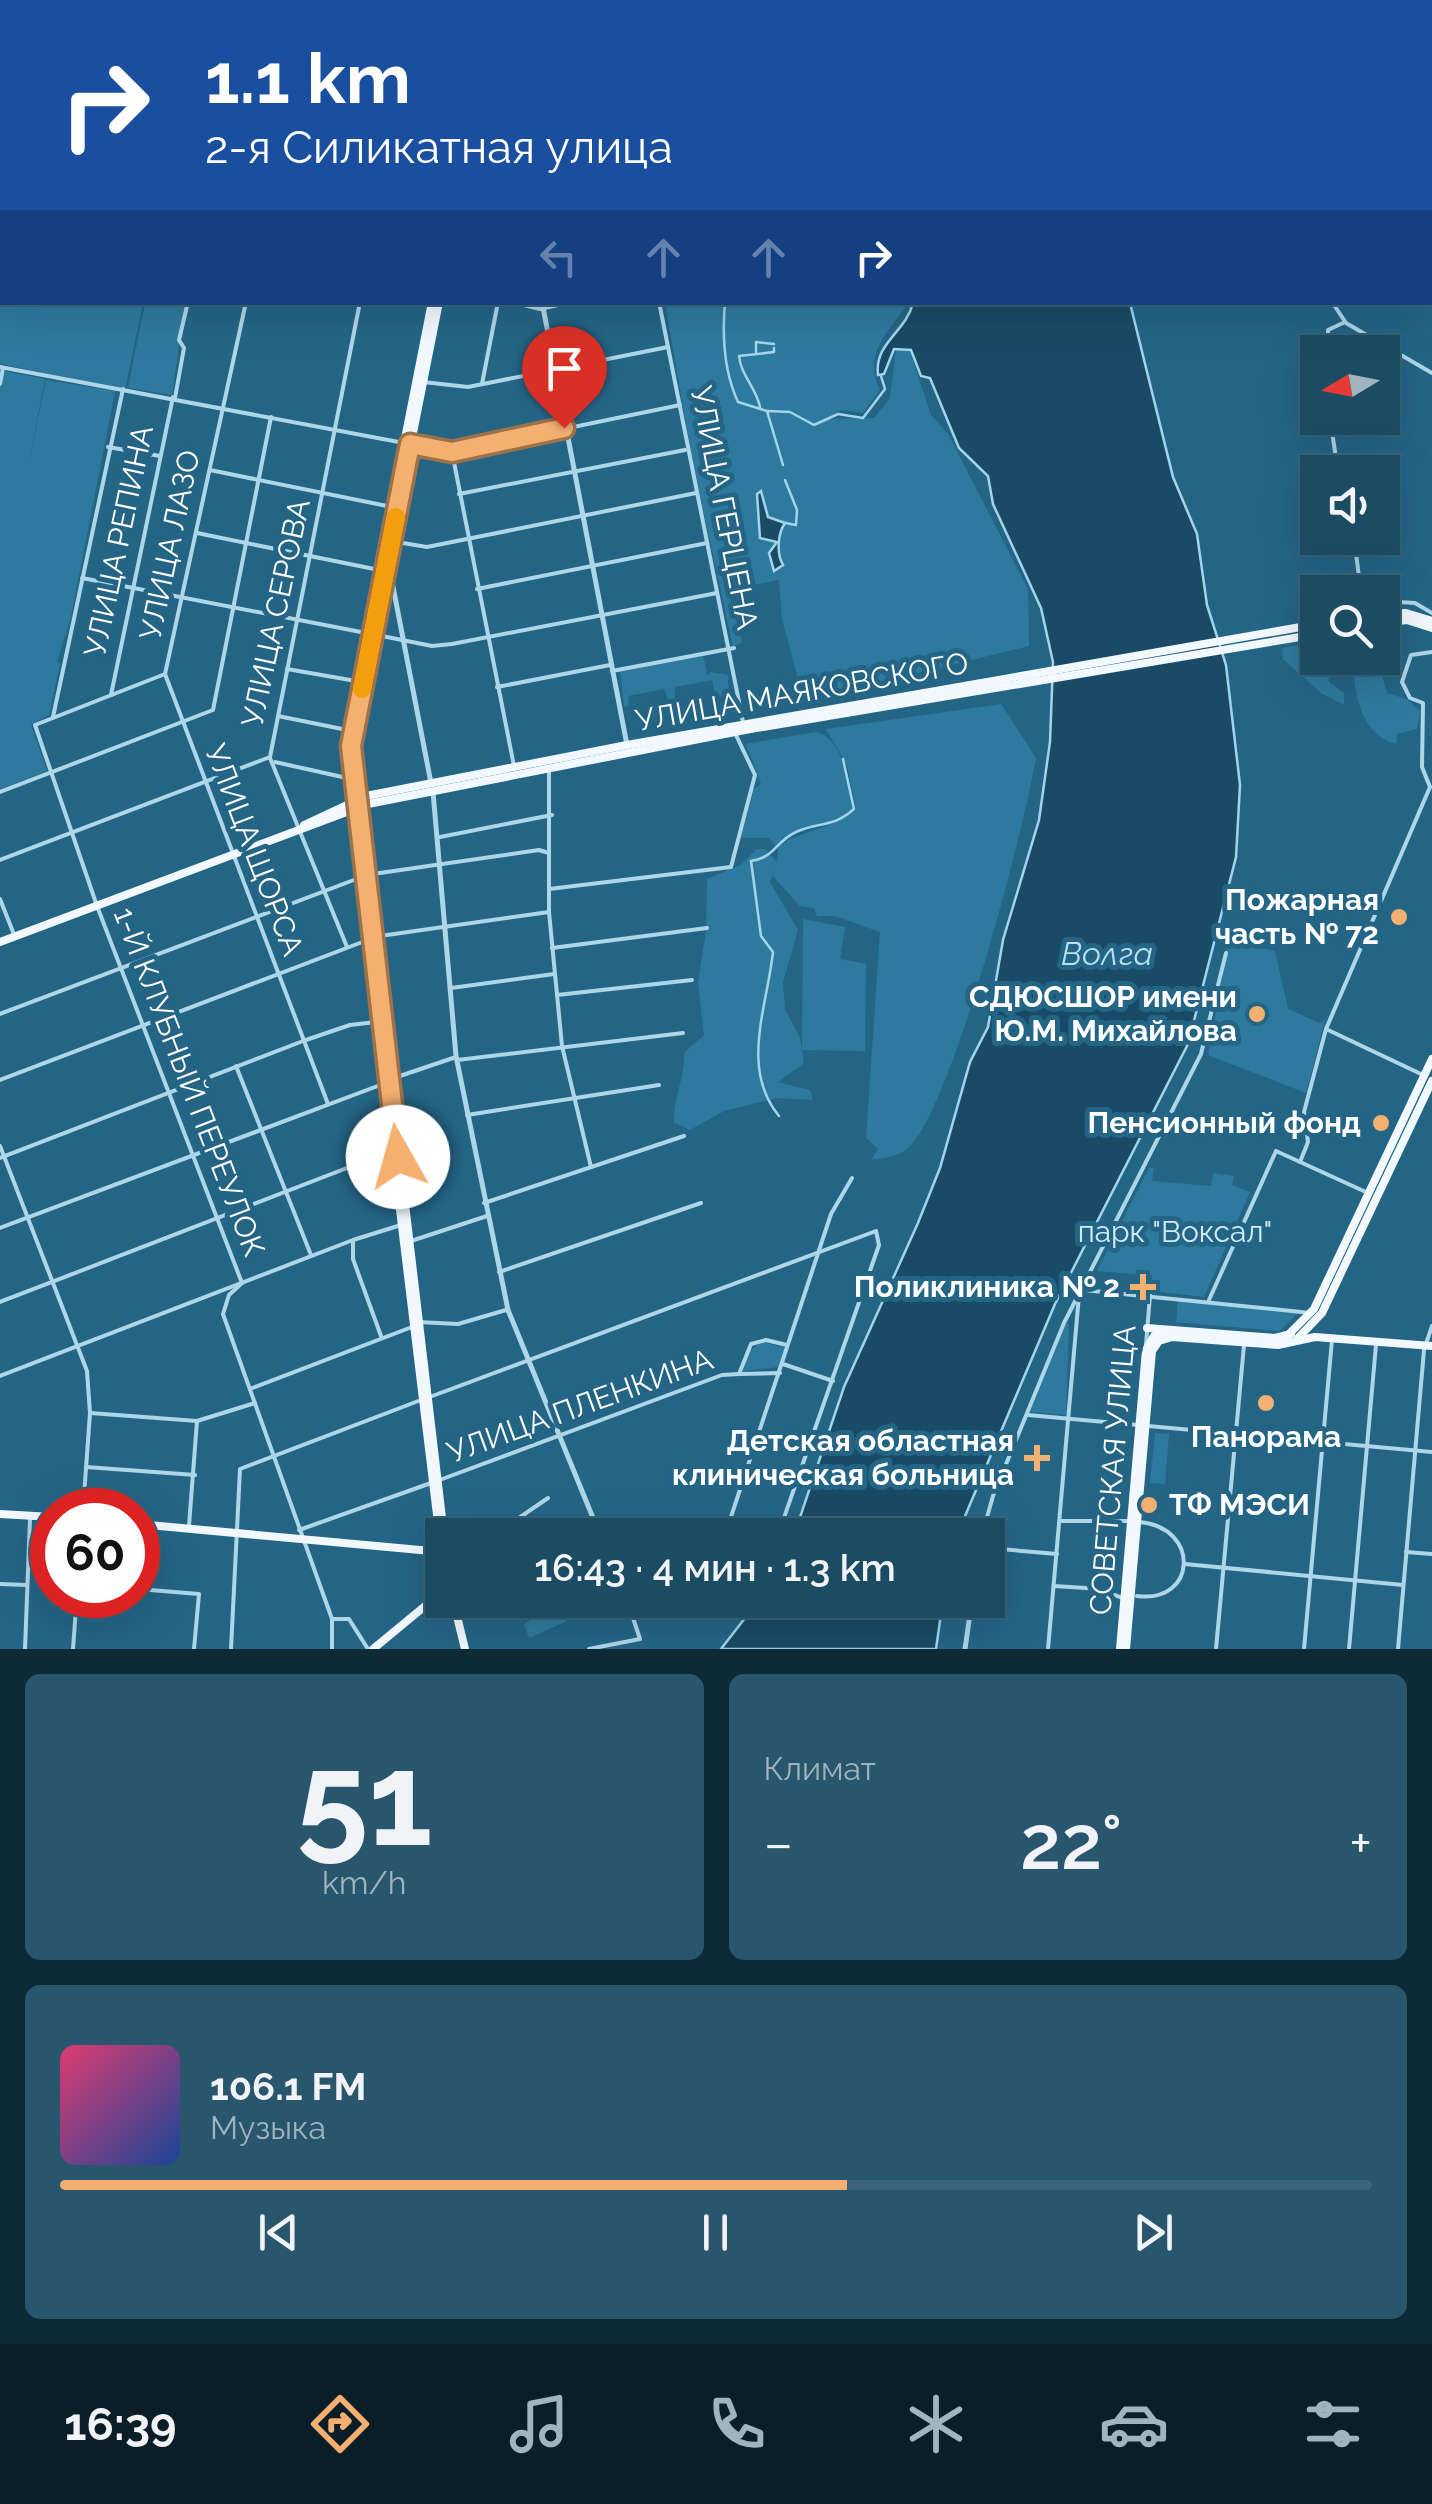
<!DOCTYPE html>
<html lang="ru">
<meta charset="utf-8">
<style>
body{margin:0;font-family:Raleway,sans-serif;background:#28566d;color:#f1f3f6;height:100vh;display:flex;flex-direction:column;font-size:38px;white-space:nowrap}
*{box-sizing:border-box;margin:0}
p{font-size:32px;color:#a0b4bf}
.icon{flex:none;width:55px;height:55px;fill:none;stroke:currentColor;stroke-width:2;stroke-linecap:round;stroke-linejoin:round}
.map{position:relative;height:1649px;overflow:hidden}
.panel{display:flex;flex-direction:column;gap:25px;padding:25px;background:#0f2a37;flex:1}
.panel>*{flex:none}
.guide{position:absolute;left:0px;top:0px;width:1432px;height:305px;box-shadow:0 10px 40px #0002,0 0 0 2px #396378;background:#1a4fa0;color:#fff;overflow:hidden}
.needle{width:65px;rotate:260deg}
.fabs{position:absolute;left:1300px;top:335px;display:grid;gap:20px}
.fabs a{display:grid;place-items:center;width:100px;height:100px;border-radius:0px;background:#1b4c64;box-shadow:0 10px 40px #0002,0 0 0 2px #396378;font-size:50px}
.speed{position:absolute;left:30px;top:1488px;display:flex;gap:20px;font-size:50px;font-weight:700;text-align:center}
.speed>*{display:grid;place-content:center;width:130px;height:130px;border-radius:50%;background:#1b4c64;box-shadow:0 10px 40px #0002,0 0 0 2px #396378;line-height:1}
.speed .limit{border:15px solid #d22;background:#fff;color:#111}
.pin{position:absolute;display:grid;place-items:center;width:85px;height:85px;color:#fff;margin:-102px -42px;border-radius:50% 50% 50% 0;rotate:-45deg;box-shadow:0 0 10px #0007}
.pin .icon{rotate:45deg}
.me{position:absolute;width:110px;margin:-55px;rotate:353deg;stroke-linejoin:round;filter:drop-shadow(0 0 8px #0008)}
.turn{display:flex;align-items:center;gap:35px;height:210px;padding:0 40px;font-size:45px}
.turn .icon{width:130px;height:130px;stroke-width:2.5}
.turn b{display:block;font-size:70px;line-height:85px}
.lanes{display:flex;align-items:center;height:95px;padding:0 40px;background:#0003;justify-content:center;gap:50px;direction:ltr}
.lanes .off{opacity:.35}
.big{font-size:75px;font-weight:600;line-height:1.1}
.panel .tile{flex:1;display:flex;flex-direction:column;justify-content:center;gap:15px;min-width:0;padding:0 35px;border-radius:15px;background:#28566d}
.panel .dial{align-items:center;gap:0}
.dial b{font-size:130px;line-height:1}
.song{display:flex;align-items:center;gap:30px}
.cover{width:120px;height:120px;border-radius:15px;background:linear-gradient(135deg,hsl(340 70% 55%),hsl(220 70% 35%))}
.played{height:10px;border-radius:5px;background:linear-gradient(90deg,#f3b071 60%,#396378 60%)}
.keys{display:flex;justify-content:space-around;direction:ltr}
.heat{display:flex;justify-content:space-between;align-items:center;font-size:55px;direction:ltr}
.panel .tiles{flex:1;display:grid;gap:25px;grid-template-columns:1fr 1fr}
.tile:last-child{grid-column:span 2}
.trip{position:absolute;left:425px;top:1518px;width:580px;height:100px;border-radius:0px;background:#1b4c64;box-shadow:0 10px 40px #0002,0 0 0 2px #396378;font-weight:600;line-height:100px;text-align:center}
.dock{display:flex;height:160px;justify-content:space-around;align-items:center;background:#0b1e28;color:#a0b4bf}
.dock .icon{width:70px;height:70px}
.dock .current{color:#f3b071}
.dock b{font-size:45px;color:#f1f3f6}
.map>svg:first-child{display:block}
.green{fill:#2e7a9e}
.water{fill:#194b66;stroke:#a2d4ea;stroke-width:2.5}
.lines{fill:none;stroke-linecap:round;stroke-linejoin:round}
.stream{stroke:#a2d4ea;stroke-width:2.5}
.minor{stroke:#aed6e9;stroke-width:4}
.tertiary{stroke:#aed6e9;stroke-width:5}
.secondary{stroke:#d9edf7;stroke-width:6}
.primary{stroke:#f1f9fe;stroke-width:8}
.route-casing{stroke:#9e7249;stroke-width:25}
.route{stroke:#f3b071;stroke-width:18}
.slow{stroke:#f59e0b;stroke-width:18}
.poi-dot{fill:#f3b071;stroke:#246586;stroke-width:4}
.labels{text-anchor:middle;stroke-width:10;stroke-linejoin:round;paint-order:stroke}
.street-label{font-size:30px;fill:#fff;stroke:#246586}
.poi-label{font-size:30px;font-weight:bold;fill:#fff;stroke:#246586;text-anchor:end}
.park-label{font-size:30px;fill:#d2ebf7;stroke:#246586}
.water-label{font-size:32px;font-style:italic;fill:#badff0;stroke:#246586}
</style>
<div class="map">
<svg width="1432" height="1649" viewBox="0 0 1432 1649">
<rect width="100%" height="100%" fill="#246586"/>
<!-- green -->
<g class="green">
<polygon points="0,211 2,302 143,303 125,389 0,364"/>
<path d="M145 303H187C178 334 178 362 172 395L128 388Z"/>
<path d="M665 303H908C889 332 862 353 880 390L863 413 842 410 824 419 874 418 890 398 896 349H909L931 415 948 434 1028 589 1029 646 843 691 819 696 796 693 798 679 782 619 779 580 728 590 742 642 733 647 693 464Z"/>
<polygon points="0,370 45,379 27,472 46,380 115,391 71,617 57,661 60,664 49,715 31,725 47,771 0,789"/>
<polygon points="1317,642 1318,658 1328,658 1329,682 1344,693 1344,705 1321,693 1283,659 1282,648"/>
<polygon points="703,656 708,676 710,672 728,675 729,701 715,694 712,680 675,687 673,719 665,689 628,696 629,706 624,707 620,671"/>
<path d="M1352 658H1363V669L1382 676 1387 693 1407 699 1420 711 1417 729 1397 734 1396 744C1359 734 1355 693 1352 658Z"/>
<path d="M1001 704 1036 758C1025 824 951 1113 907 1149 897 1157 884 1158 871 1160L878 1149 866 1138 880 932 835 916H817L814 908 800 906 773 876 774 869 770 882 798 930 783 982 785 1010 800 1037 804 1063 778 1082 810 1090 813 1100 777 1098 724 1111 690 1130 674 1123C673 1096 685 1080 684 1053L704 1035 698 983 706 931 707 879 742 864 757 849H765L777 862 778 847C803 828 831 831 856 809L847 765 826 729Z"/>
<path d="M815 732C843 737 851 785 853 809 827 828 799 825 775 846L769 838H741L754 789 761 784 746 744Z"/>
<polygon points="803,919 845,927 840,959 866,964 865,1051 802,1050"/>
<polygon points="1229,941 1275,951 1288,1009 1320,1023 1325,1020 1306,1093 1208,1055"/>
<polygon points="1149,1168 1154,1168 1152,1181 1211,1186 1213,1173 1234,1176 1232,1185 1250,1192 1204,1297 1151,1291 1152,1276 1097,1271"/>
<polygon points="1178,1300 1300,1311 1279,1331 1176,1322"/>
<polygon points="1069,1323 1066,1415 1030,1412 1065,1325"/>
<polygon points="761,1342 787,1348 779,1367 743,1371 748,1353"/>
<polygon points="1155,1433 1169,1434 1165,1484 1150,1483"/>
<polygon points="559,1604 567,1621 529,1638 524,1624"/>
</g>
<!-- water -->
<g class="water">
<path d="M913 303H1130L1173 477 1197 534 1207 605 1226 665 1240 785 1236 857 1188 1044 1055 1304 957 1535H794L844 1387 918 1223 940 1168 970 1062 988 1027 1003 940 1039 820 1050 742 1053 662 1041 608 993 504 988 476 959 448 930 378 921 376 911 350 894 349 884 374 878 375C874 343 906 332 913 303Z"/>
<path d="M761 491 768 517 785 523C778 533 776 553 783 565L774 571 769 553 777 542 760 538 757 494Z"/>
<polygon points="759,1600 943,1600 936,1649 721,1649"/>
</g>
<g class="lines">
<!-- stream -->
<g class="stream">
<path d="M725 302C722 336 724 372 738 402L767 411"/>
<polyline points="756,352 756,342 774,344"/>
<path d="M760 407C756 387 741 376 739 356L774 352V348"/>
<polyline points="783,465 767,411 790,412 814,425 838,414 863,418 885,389 881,376"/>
<polyline points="785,480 797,510 796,525 785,523"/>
<path d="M779 1116C740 1069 767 1007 773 952L761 936 751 861C774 858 775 842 796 832 819 821 831 829 854 809L843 759"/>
</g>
<!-- minor -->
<g class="minor">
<polyline points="41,0 44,2"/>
<polyline points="0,1 2,0"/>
<polyline points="276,2 277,0"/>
<polyline points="498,2 498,0"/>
<polyline points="1251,2 1253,0"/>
<polyline points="246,302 165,674 35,725 97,906 242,1283 229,1295 223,1314 332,1619 332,1649"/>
<polyline points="512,302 540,309 572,302"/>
<polyline points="659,302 743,722"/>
<polyline points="1332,302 1346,323 1432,373"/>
<polyline points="1328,352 1328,330 1343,323"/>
<polyline points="0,367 404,443"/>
<polyline points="423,382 468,387 668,347"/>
<polyline points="0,384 3,368"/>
<polyline points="482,384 498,302"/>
<polyline points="175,398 184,348 179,340 188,302"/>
<polyline points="1330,418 1338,472"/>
<polyline points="411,444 452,452 680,405"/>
<polyline points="108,447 160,456"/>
<polyline points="452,452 514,766"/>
<polyline points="210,470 392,507"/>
<polyline points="459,494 685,450"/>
<polyline points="197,533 379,570"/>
<polyline points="1354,538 1361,592"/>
<polyline points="391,541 427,547 696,493"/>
<polyline points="82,578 366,633"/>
<polyline points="477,589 707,543"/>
<polyline points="1382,601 1415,603 1432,613"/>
<polyline points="372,634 432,646 452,644 717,593"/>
<polyline points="287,669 356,681"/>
<polyline points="612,671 734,648"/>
<polyline points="165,674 328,1104"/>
<polyline points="497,687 610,665"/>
<polyline points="111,695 173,397"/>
<polyline points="278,716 347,730"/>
<polyline points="53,717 123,389"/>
<polyline points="270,758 347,947"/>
<polyline points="275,762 347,778"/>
<polyline points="549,771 549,912 562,1046 591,1167"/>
<polyline points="1430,787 1422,767 1423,703 1410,698 1402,682 1411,655 1432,652"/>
<polyline points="0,792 213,710 271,417"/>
<polyline points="440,837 552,815"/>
<polyline points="0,860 270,757 360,302"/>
<polyline points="366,875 539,850 549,853"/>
<polyline points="549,889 731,867 755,775 735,733"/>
<polyline points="0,899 15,937"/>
<polyline points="373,937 549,912"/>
<polyline points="552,948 707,928"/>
<polyline points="451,988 554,974"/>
<polyline points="557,995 692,980"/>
<polyline points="0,1014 359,878"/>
<polyline points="1326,1029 1421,1074"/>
<polyline points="457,1060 683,1033"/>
<polyline points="236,1066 311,1255"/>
<polyline points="394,1078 456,1057"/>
<polyline points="0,1080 365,941"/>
<polyline points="467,1115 659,1085"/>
<polyline points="0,1146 87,1371 90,1413 83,1510"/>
<polyline points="0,1158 303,1041 350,1025 376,1022"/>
<polyline points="1300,1162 1308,1142 1304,1112 1326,1029 1430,787"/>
<polyline points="484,1203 684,1136"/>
<polyline points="0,1228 383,1084"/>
<polyline points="353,1241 353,1259 381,1336"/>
<polyline points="408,1242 487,1216"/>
<polyline points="499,1272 701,1203"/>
<polyline points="1083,1290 1311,1313"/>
<polyline points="1209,1300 1276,1151 1368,1193"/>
<polyline points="0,1302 391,1151"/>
<polyline points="418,1322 458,1324 506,1310"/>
<polyline points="1146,1345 1150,1295"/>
<polyline points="783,1364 833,1381"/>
<polyline points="780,1373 739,1374 751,1344 766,1340 787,1345"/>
<polyline points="0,1376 353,1240 401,1225"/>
<polyline points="250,1389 412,1327"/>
<polyline points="427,1398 876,1231 879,1245 778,1535"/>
<polyline points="90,1413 197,1421 255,1403"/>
<polyline points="1028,1415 1138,1425"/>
<polyline points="1148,1426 1432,1452"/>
<polyline points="86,1467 195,1475"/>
<polyline points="437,1481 722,1375 739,1374"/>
<polyline points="1062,1521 1131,1521"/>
<polyline points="189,1526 197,1421"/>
<polyline points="299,1530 431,1483"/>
<polyline points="471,1535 513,1522 548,1498"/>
<polyline points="725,1535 831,1214 852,1178"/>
<polyline points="982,1535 993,1496 1064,1323 1201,1054 1226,953"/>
<polyline points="988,1548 1057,1554"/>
<polyline points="1406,1552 1432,1554"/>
<polyline points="1185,1564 1403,1585"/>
<polyline points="0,1584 27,1585"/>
<polyline points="1054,1586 1101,1589 1122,1598"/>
<polyline points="138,1589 199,1594 194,1649"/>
<path d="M1137 1596C1197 1604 1201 1527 1139 1522"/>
<polyline points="332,1619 349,1619 368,1649"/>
<polyline points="25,1649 30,1519"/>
<polyline points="73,1649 77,1595"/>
<polyline points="231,1649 240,1469 421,1400"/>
<polyline points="589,1649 640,1639 627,1600"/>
<polyline points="1048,1649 1079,1295"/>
<polyline points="1216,1649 1244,1345"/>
<polyline points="1304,1649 1332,1340"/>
<polyline points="1349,1649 1376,1345"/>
<polyline points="1398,1649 1424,1350 1432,1326"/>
</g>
<!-- tertiary -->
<g class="tertiary">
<polyline points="542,302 627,745"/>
<polyline points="389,566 431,783"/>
<polyline points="433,792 456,1056 508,1310 600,1535"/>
<polyline points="965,1649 972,1600"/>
</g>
<!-- secondary -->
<polyline class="secondary" points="297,0 307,2"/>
<!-- primary -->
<g class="primary">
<polyline points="649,2 649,0"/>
<polyline points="432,302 344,748 442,1556"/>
<polyline points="439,302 351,745 444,1535"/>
<polyline points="1382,614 1406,613 1432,621"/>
<polyline points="1382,623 1407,620 1432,628"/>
<polyline points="304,825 366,796 627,745 1318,624"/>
<polyline points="0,942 368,804 745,730 1318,634"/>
<polyline points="1147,1328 1275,1338 1291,1334"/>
<polyline points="1288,1335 1314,1309 1432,1059"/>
<polyline points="1298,1338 1322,1313 1432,1081"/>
<polyline points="0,1514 52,1517"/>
<polyline points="138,1524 442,1552"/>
<polyline points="453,1600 465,1649"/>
<polyline points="373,1649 442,1592"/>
<polyline points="1120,1649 1146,1350 1154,1336 1170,1330"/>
<polyline points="1126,1649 1152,1351 1159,1341 1172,1337 1278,1345 1315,1337 1432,1346"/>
</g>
</g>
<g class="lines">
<!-- route casing -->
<g class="route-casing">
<polyline id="route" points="398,1157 351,746 410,444 452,452 564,428"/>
</g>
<!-- route -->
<use href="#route" class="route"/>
<!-- slow -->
<polyline class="slow" points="362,689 396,517"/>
</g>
<!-- markers -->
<g class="poi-dot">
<circle cx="1399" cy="917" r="10"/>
<circle cx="1257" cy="1014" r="10"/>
<circle cx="1381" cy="1123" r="10"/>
<path d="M1138 1272h10v10h10v10h-10v10h-10v-10h-10v-10h10z"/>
<circle cx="1266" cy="1403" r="10"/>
<path d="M1032 1443h10v10h10v10h-10v10h-10v-10h-10v-10h10z"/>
<circle cx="1149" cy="1505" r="10"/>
</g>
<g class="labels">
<!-- street labels -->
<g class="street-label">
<text transform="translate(724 508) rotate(79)" y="10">УЛИЦА ГЕРЦЕНА</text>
<text transform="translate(119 541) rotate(-78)" y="10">УЛИЦА РЕПИНА</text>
<text transform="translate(170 545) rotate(-78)" y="10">УЛИЦА ЛАЗО</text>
<text transform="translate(276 613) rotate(-78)" y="10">УЛИЦА СЕРОВА</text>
<text transform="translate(802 692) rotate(-10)" y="10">УЛИЦА МАЯКОВСКОГО</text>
<text transform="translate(254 850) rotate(69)" y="10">УЛИЦА ЩОРСА</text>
<text transform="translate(189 1082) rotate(69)" y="10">1-Й КЛУБНЫЙ ПЕРЕУЛОК</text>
<text transform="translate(580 1406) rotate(-20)" y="10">УЛИЦА ПЛЕНКИНА</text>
<text transform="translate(1113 1470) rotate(-85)" y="10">СОВЕТСКАЯ УЛИЦА</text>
</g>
<!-- poi labels -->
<g class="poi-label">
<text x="1379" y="910">Пожарная<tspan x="1379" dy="34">часть № 72</tspan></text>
<text x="1237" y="1007">СДЮСШОР имени<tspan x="1237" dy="34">Ю.М. Михайлова</tspan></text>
<text x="1361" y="1133">Пенсионный фонд</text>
<text x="1120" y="1297">Поликлиника № 2</text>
<text x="1266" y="1447" text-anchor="middle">Панорама</text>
<text x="1014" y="1451">Детская областная<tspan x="1014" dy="34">клиническая больница</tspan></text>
<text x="1169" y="1515" text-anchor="start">ТФ МЭСИ</text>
</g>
<!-- park labels -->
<g class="park-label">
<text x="1175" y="1242">парк "Воксал"</text>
</g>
<!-- water labels -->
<g class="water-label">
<text x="1107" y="965">Волга</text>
</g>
</g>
</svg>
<div class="fabs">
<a><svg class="needle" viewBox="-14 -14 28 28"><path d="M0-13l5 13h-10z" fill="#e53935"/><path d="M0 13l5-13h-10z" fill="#a0b4bf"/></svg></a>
<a><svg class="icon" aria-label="sound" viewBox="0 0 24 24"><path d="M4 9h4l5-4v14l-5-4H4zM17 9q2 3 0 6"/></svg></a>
<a><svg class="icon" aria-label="search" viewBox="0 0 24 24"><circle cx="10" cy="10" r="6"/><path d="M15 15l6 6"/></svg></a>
</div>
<div class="speed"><div class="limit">60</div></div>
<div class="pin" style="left:564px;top:428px;background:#d93025"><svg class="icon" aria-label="arrive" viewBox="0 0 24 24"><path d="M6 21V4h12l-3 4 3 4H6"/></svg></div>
<svg class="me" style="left:398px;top:1157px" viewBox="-20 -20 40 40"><circle r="19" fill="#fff"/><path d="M0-13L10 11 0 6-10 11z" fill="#f3b071"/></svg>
<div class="trip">16:43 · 4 мин · 1.3 km</div>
<div class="guide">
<div class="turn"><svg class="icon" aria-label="right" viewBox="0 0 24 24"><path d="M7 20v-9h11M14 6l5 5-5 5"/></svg><div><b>1.1 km</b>2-я Силикатная улица</div></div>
<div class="lanes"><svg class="icon off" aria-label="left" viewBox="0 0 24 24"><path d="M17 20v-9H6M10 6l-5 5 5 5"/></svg><svg class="icon off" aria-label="ahead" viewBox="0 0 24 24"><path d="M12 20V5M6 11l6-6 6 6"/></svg><svg class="icon off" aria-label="ahead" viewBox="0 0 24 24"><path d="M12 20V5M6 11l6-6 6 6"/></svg><svg class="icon" aria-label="right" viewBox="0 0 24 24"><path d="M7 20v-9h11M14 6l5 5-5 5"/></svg></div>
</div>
</div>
<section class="panel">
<div class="tiles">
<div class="tile dial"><b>51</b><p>km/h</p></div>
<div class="tile"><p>Климат</p>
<div class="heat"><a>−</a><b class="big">22°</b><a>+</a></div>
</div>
<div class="tile">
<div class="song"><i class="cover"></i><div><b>106.1 FM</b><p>Музыка</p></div></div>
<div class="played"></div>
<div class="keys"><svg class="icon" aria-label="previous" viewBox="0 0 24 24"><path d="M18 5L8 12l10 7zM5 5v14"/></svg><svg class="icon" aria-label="pause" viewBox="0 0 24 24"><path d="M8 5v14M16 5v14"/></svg><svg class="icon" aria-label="next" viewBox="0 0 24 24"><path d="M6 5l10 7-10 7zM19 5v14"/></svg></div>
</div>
</div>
</section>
<nav class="dock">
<b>16:39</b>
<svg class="icon current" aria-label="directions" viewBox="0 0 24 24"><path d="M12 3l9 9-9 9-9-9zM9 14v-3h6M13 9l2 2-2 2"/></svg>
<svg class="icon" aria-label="music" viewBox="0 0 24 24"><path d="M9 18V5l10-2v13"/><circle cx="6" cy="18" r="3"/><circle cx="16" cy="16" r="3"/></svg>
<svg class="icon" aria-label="phone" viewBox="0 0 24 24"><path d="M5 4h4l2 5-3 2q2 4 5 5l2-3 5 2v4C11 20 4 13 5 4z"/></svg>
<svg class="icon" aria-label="climate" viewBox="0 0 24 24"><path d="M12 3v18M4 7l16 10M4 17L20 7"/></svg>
<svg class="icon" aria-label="car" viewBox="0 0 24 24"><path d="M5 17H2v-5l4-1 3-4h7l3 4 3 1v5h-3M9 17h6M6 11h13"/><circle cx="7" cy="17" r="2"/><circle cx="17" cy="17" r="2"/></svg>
<svg class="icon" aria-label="filters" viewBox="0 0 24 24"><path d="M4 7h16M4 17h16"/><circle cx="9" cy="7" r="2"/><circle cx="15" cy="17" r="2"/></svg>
</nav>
